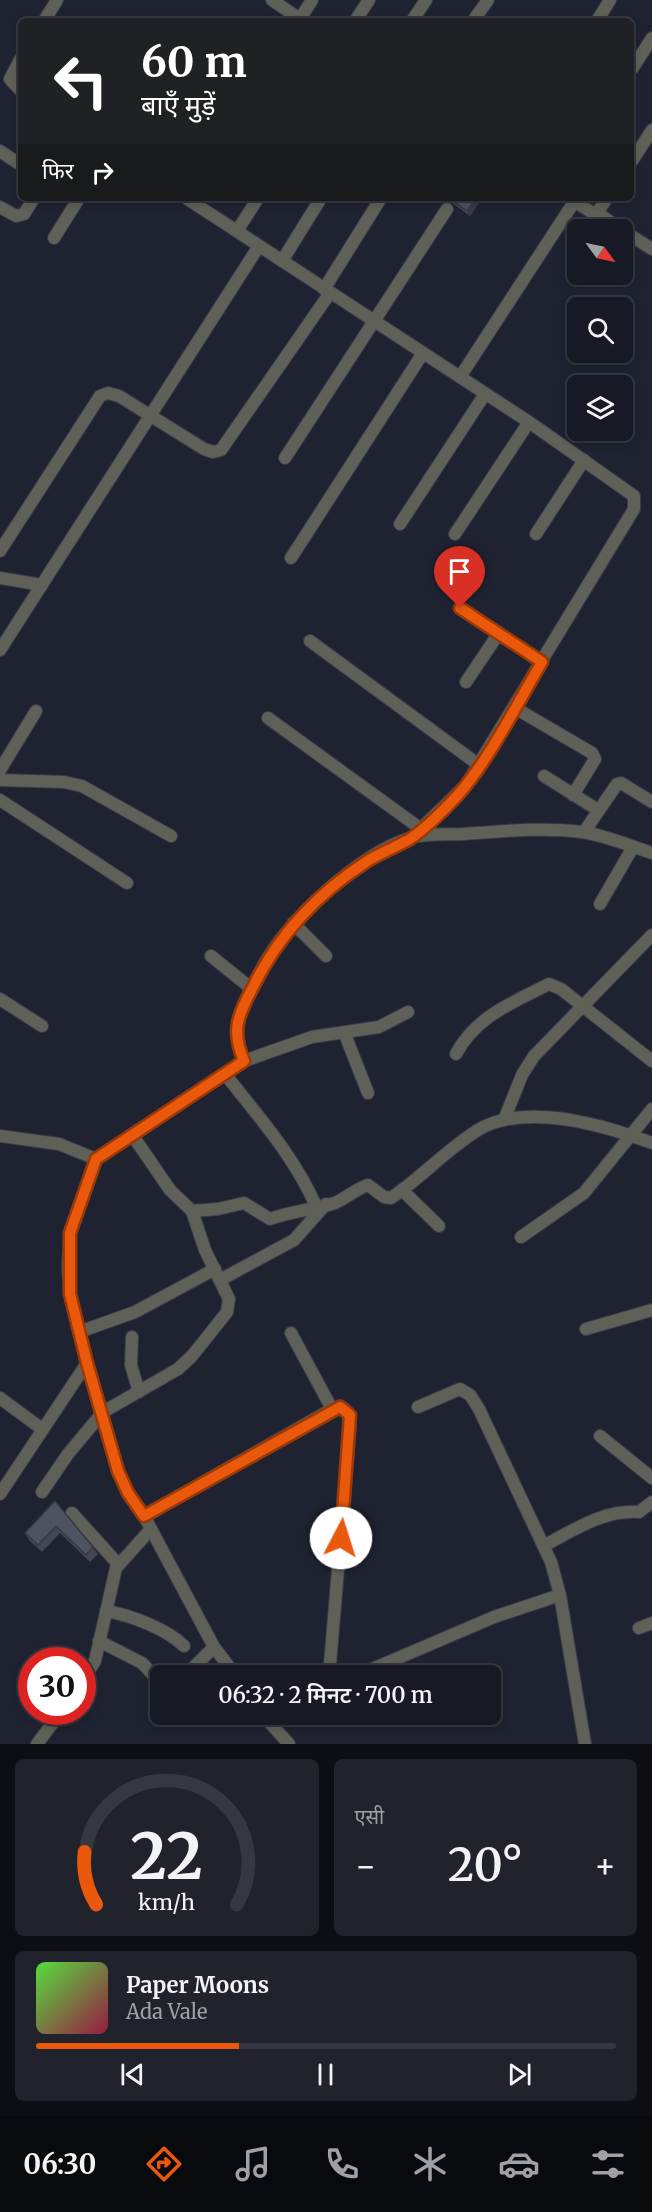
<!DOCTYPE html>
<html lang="hi">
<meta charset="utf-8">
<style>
body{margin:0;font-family:Merriweather,"Noto Sans Devanagari",serif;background:#20232c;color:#f1f3f6;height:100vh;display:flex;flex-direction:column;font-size:22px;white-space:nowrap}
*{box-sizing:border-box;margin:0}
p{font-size:20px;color:#9ea1a6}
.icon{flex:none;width:33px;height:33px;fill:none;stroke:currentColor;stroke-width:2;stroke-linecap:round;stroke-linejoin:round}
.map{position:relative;height:1744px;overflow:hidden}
.drawer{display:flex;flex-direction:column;gap:15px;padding:15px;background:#0d0e14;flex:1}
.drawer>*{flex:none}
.guide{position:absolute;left:18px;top:18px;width:616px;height:183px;border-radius:9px;box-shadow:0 3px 9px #0003,0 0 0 2px #363841;background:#202124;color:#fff;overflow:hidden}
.needle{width:39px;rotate:123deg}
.tools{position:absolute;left:567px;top:219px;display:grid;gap:12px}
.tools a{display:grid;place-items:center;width:66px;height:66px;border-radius:9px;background:#171a24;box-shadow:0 3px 9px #0003,0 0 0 2px #363841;font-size:30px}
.speed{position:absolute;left:18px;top:1647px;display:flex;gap:12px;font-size:30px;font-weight:700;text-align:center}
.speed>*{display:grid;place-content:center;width:78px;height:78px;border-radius:50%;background:#171a24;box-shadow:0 3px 9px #0003,0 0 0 2px #363841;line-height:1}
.speed .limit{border:9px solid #d22;background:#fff;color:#111}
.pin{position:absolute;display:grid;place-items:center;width:51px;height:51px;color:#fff;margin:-62px -26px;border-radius:50% 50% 50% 0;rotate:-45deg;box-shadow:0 0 6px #0007}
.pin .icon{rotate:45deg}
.me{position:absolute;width:66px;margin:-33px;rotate:5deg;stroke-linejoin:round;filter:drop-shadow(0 0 4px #0008)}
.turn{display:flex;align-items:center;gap:21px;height:126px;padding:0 24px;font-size:27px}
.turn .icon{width:78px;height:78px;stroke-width:2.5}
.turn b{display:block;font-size:42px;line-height:51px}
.then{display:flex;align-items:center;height:57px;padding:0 24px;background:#0003;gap:12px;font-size:22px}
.big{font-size:45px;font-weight:600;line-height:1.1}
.drawer .tile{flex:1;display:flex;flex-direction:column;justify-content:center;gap:9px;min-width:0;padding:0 21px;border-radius:9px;background:#20232c}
.drawer .dial{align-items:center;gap:0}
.dial svg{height:156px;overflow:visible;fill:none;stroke:#363841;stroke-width:7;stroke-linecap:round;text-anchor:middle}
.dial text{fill:#f1f3f6;stroke:none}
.song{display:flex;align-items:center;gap:18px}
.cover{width:72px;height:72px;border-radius:9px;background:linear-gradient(135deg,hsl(110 70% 55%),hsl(340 70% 35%))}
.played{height:6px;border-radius:3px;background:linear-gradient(90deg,#ea580c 35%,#363841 35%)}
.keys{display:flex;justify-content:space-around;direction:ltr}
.heat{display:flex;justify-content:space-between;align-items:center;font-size:33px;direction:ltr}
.drawer .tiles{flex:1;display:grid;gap:15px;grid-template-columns:1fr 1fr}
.tile:last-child{grid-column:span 2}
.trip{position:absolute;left:150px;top:1665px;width:351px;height:60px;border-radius:9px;background:#171a24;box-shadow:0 3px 9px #0003,0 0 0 2px #363841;font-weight:600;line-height:60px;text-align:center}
.tab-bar{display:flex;height:96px;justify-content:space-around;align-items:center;background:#090a0e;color:#9ea1a6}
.tab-bar .icon{width:42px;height:42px}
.tab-bar .active{color:#ea580c}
.tab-bar b{font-size:27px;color:#f1f3f6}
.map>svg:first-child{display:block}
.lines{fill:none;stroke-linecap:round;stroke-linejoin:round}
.minor-casing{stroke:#3a3c4a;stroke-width:14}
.minor{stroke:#5f6159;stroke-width:12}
.wall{fill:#434753}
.shaded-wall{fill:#373944}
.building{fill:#4e5261;stroke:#373944;stroke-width:1.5}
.route-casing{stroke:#983908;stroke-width:15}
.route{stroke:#ea580c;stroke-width:10}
</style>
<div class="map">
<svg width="652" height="1744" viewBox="0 0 652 1744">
<rect width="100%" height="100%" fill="#1f2230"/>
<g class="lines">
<!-- minor casing -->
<g class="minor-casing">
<g id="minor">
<polyline points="272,0 303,21"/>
<polyline points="300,19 312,0"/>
<polyline points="44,21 57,0"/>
<polyline points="355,21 369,0"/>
<polyline points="412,21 426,0"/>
<polyline points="473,21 488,0"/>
<polyline points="597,21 610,0"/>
<polyline points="21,58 10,79 21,91"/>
<polyline points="632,69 652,38"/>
<polyline points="0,151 21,165"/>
<polyline points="632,161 652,130"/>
<polyline points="186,198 529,422 634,496 634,509 466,785 411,838"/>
<polyline points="569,198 593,213 599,210 607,198"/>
<polyline points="0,207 16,216 24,214 34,198"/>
<polyline points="596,212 622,230"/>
<polyline points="622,230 652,249"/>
<polyline points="237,231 258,198"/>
<polyline points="54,238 79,198"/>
<polyline points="282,261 321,198"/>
<polyline points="324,289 381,198"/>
<polyline points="460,377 574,202"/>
<polyline points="285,458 447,209"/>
<polyline points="400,524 485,394"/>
<polyline points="455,534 529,422"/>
<polyline points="536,534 584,460"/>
<polyline points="0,551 100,396 108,393 119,396 204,449 213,452 221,450 330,293"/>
<polyline points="291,558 423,353"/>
<polyline points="0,578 42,585"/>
<polyline points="460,608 542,662"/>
<polyline points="310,641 479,765"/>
<polyline points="0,650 259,246"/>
<polyline points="466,682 499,633"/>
<polyline points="515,708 592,753 595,759 573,795"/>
<polyline points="268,718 421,829"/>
<polyline points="0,770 36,711"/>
<polyline points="544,776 598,810"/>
<polyline points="0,780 64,782 82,786 171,836"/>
<polyline points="0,800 127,883"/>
<polyline points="584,832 617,784 621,783 652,802"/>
<polyline points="600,904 633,847"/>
<polyline points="293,923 326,956"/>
<polyline points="211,956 252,989"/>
<polyline points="0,999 42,1026"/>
<polyline points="344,1032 368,1093"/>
<path d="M456 1054C476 1016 514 1002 549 984L561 989 652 1061"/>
<path d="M244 1061C228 1024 245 1002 262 968 286 921 359 854 410 838 426 833 448 835 464 834 504 831 543 827 582 832 605 835 630 846 652 853"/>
<path d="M225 1074C258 1116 294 1156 316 1206"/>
<polyline points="504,1120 522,1075 534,1056 652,935"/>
<polyline points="0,1136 59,1144 96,1159 244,1061 312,1037 379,1027 408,1012"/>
<path d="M133 1136 170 1190 192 1211 218 1209 244 1203 270 1219C291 1211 314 1210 335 1203 346 1198 356 1189 368 1185L384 1197 391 1198C421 1178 447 1149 478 1130 525 1102 604 1125 652 1143"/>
<polyline points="96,1159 70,1233 68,1267 70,1294 87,1363 118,1471 128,1493 144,1516 214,1647 236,1676"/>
<polyline points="402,1190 439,1226"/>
<polyline points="521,1237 584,1193 652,1109"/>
<polyline points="220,1280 294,1240 326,1204"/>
<polyline points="586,1329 652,1310"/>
<polyline points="79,1332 135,1312 215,1269"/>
<polyline points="291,1333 332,1409"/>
<polyline points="132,1337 131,1365 139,1392"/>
<polyline points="0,1398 42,1429"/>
<polyline points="418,1407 460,1389 470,1395 479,1409 551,1562 560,1595 585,1744"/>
<polyline points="600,1436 652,1478"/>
<polyline points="42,1492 68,1454 103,1412 178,1369 192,1356 227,1312 229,1299 205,1250 192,1211"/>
<polyline points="0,1494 87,1363"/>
<polyline points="72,1513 118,1564"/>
<path d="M144 1516 332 1409 340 1406C350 1411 350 1417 350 1427L329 1676"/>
<path d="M545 1545C576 1529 603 1510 639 1512L652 1502"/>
<path d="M106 1611C130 1615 167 1629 184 1646"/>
<polyline points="639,1628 652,1623"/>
<polyline points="99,1641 142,1663 160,1682"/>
<polyline points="185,1676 214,1647"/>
<polyline points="356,1676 494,1617 560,1595"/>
<polyline points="82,1682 95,1661 116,1568 151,1529"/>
<polyline points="262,1714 289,1744"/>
<polyline points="37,1744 61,1712"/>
</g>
</g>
<!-- minor -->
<use href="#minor" class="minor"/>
</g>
<!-- wall -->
<g class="wall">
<polygon points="439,198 482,198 470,216 451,202 445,201"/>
<polygon points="55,1501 98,1554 90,1562 60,1533 42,1552 29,1540 25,1533"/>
</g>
<!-- shaded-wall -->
<polygon class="shaded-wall" points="476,198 482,198 470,216 467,211"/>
<!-- building -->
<g class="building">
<polygon points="449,198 476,198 467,211"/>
<polygon points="55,1501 93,1547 86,1555 56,1526 38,1545 25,1533"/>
</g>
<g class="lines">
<!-- route casing -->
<g class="route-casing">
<path id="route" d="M341 1538 350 1415 340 1407 144 1516 128 1493 118 1471 87 1363 70 1294V1233L96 1159 244 1061C230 1029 239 1014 254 985 280 933 317 894 366 862 380 853 396 847 410 839 426 828 444 810 457 796 488 762 518 702 542 662L460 608"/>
</g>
<!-- route -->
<use href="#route" class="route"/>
</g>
</svg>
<div class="tools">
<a><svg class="needle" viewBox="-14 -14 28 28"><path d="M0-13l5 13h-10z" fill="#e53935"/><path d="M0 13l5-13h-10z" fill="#9ea1a6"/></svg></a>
<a><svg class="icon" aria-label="search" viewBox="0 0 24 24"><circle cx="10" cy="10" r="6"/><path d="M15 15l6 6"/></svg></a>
<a><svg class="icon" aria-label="layers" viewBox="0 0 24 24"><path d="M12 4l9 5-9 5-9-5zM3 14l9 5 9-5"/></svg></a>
</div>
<div class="speed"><div class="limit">30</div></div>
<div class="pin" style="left:460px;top:608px;background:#d93025"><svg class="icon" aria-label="arrive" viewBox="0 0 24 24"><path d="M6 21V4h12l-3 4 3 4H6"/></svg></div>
<svg class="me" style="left:341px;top:1538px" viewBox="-20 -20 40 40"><circle r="19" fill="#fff"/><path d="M0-13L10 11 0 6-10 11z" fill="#ea580c"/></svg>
<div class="trip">06:32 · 2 मिनट · 700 m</div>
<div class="guide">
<div class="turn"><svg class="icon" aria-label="left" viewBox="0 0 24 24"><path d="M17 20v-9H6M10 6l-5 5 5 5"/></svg><div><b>60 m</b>बाएँ मुड़ें</div></div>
<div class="then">फिर<svg class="icon" aria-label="right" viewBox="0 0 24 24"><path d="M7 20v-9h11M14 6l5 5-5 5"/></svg></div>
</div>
</div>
<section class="drawer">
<div class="tiles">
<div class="tile dial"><svg viewBox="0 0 100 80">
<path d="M14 69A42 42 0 1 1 86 69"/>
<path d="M14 69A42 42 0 0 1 8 42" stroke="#ea580c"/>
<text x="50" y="56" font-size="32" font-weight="700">22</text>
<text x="50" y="72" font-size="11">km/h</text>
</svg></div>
<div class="tile"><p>एसी</p>
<div class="heat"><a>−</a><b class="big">20°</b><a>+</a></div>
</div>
<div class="tile">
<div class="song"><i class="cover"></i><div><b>Paper Moons</b><p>Ada Vale</p></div></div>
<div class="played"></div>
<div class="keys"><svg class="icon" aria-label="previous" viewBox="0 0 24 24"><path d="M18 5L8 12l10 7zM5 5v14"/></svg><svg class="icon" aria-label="pause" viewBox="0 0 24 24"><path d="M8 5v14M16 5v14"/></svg><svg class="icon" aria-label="next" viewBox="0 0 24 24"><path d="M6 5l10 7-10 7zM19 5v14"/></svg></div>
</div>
</div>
</section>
<nav class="tab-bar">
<b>06:30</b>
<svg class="icon active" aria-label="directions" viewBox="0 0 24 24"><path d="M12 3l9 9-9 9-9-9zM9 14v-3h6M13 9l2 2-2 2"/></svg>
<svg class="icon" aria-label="music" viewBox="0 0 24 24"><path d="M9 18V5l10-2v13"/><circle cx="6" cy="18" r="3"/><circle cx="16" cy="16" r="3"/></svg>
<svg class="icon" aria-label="phone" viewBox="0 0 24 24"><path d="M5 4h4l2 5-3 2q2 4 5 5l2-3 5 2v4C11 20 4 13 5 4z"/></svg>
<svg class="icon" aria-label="climate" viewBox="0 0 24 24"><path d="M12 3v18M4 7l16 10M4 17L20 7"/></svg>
<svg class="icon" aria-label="car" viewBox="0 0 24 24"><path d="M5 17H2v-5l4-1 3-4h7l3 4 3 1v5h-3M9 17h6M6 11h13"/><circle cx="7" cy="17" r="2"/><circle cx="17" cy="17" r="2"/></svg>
<svg class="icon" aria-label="filters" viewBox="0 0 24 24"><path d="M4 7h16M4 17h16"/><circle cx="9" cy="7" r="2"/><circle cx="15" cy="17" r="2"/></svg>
</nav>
